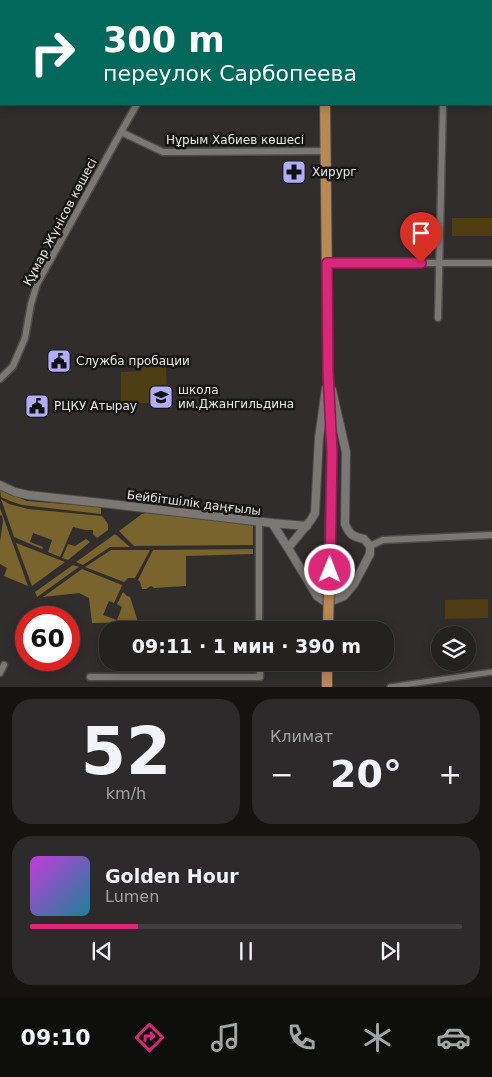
<!DOCTYPE html>
<html lang="ru">
<meta charset="utf-8">
<style>
body{margin:0;font-family:"DejaVu Sans",sans-serif;background:#2c2a2a;color:#f1f3f6;height:100vh;display:flex;flex-direction:column;font-size:19px;white-space:nowrap}
*{box-sizing:border-box;margin:0}
p{font-size:16px;color:#a3a4a5}
.icon{flex:none;width:28px;height:28px;fill:none;stroke:currentColor;stroke-width:2;stroke-linecap:round;stroke-linejoin:round}
.map{position:relative;height:687px;overflow:hidden}
.panel{display:flex;flex-direction:column;gap:12px;padding:12px;background:#141312;flex:1}
.panel>*{flex:none}
.hud{position:absolute;left:0px;top:0px;width:492px;height:105px;box-shadow:0 2px 12px #0003,0 0 0 1px #413f3f;background:#00695c;color:#fff;overflow:hidden}
.fabs{position:absolute;left:431px;top:626px;display:grid;gap:10px}
.fabs a{display:grid;place-items:center;width:45px;height:45px;border-radius:50%;background:#242221;box-shadow:0 2px 12px #0003,0 0 0 1px #413f3f;font-size:25px}
.speed{position:absolute;left:15px;top:606px;display:flex;gap:10px;font-size:25px;font-weight:700;text-align:center}
.speed>*{display:grid;place-content:center;width:65px;height:65px;border-radius:50%;background:#242221;box-shadow:0 2px 12px #0003,0 0 0 1px #413f3f;line-height:1}
.speed .limit{border:8px solid #d22;background:#fff;color:#111}
.pin{position:absolute;display:grid;place-items:center;width:42px;height:42px;color:#fff;margin:-51px -21px;border-radius:50% 50% 50% 0;rotate:-45deg;box-shadow:0 0 5px #0007}
.pin .icon{rotate:45deg}
.me{position:absolute;width:55px;margin:-28px;rotate:1deg;stroke-linejoin:round;filter:drop-shadow(0 0 4px #0008)}
.turn{display:flex;align-items:center;gap:18px;height:105px;padding:0 20px;font-size:22px}
.turn .icon{width:65px;height:65px;stroke-width:2.5}
.turn b{display:block;font-size:35px;line-height:42px}
.big{font-size:38px;font-weight:700;line-height:1.1}
.panel .card{flex:1;display:flex;flex-direction:column;justify-content:center;gap:8px;min-width:0;padding:0 18px;border-radius:20px;background:#2c2a2a}
.panel .dial{align-items:center;gap:0}
.dial b{font-size:65px;line-height:1}
.song{display:flex;align-items:center;gap:15px}
.cover{width:60px;height:60px;border-radius:8px;background:linear-gradient(135deg,hsl(290 70% 55%),hsl(190 70% 35%))}
.played{height:5px;border-radius:2px;background:linear-gradient(90deg,#db2777 25%,#413f3f 25%)}
.keys{display:flex;justify-content:space-around;direction:ltr}
.heat{display:flex;justify-content:space-between;align-items:center;font-size:28px;direction:ltr}
.panel .tiles{flex:1;display:grid;gap:12px;grid-template-columns:1fr 1fr}
.card:last-child{grid-column:span 2}
.trip{position:absolute;left:99px;top:621px;width:295px;height:50px;border-radius:20px;background:#242221;box-shadow:0 2px 12px #0003,0 0 0 1px #413f3f;font-weight:700;line-height:50px;text-align:center}
.tabs{display:flex;height:80px;justify-content:space-around;align-items:center;background:#0e0e0d;color:#a3a4a5}
.tabs .icon{width:35px;height:35px}
.tabs .selected{color:#db2777}
.tabs b{font-size:22px;color:#f1f3f6}
.map>svg:first-child{display:block}
.green{fill:#4f3e13}
.forest{fill:#7a642d}
.lines{fill:none;stroke-linecap:round;stroke-linejoin:round}
.pedestrian-casing{stroke:#4e4b4a;stroke-width:8}
.minor-casing{stroke:#4e4b4a;stroke-width:9}
.tertiary-casing{stroke:#4e4b4a;stroke-width:10}
.primary-casing{stroke:#4e4b4a;stroke-width:12}
.pedestrian{stroke:#7b7775;stroke-width:5}
.minor{stroke:#7b7775;stroke-width:6}
.tertiary{stroke:#7b7775;stroke-width:8}
.primary{stroke:#b88855;stroke-width:10}
.primary-bridge-casing{stroke:#4e4b4a;stroke-width:12;stroke-linecap:butt}
.primary-bridge{stroke:#b88855;stroke-width:10}
.route-casing{stroke:#8e194d;stroke-width:12}
.route{stroke:#db2777;stroke-width:9}
.labels{text-anchor:middle;stroke-width:5;stroke-linejoin:round;paint-order:stroke}
.street-label{font-size:12px;fill:#e9e6e5;stroke:#171615}
.poi-label{font-size:12px;fill:#e9e6e5;stroke:#171615;text-anchor:start}
</style>
<div class="map">
<svg width="492" height="687" viewBox="0 0 492 687">
<rect width="100%" height="100%" fill="#302d2c"/>
<!-- green -->
<g class="green">
<rect x="452" y="218" width="40" height="18"/>
<polygon points="142,362 166,362 167,403 121,403 121,372 142,371"/>
<polygon points="488,599 488,618 445,619 445,600"/>
</g>
<!-- forest -->
<g class="forest">
<polygon points="0,490 27,501 101,507 101,514 22,505 10,501 1,497"/>
<polygon points="1,499 9,504 28,509 102,516 108,524 108,530 97,538 93,534 93,530 86,530 73,527 60,557 48,552 52,540 33,533 30,542 43,547 42,549 14,537"/>
<polygon points="0,508 28,586 4,576 7,568 0,564 0,542 3,521 2,516 0,515"/>
<polygon points="146,513 253,525 253,545 134,546 119,531 142,514"/>
<polygon points="115,534 130,547 110,547 83,565 76,562"/>
<polygon points="86,539 90,542 68,560 62,558 68,544 75,546"/>
<polygon points="16,543 65,562 32,586"/>
<polygon points="253,549 253,554 186,556 186,586 154,588 151,586 146,589 142,589 140,582 138,580 153,550"/>
<polygon points="111,550 150,550 135,578 128,578 124,582 85,567"/>
<polygon points="73,565 79,567 37,597 35,592"/>
<polygon points="82,569 122,585 121,588 114,603 109,601 103,615 117,620 122,607 117,604 123,592 127,596 130,597 138,622 92,623 89,598 79,593 43,597"/>
</g>
<g class="lines">
<!-- pedestrian casing -->
<g class="pedestrian-casing">
<polyline id="pedestrian" points="390,687 492,672"/>
</g>
<!-- minor casing -->
<g class="minor-casing">
<g id="minor">
<polyline points="69,0 72,1"/>
<polyline points="445,1 445,0"/>
<polyline points="491,68 492,68"/>
<polyline points="137,104 121,132 163,152 326,151"/>
<polyline points="327,263 492,263"/>
<polyline points="438,318 443,104"/>
<polyline points="0,379 13,366 25,338 31,304 37,284 121,132"/>
<polyline points="259,522 259,630"/>
<polyline points="370,546 383,540 492,535"/>
<polyline points="0,673 4,665"/>
<polyline points="90,677 260,677 260,662"/>
</g>
</g>
<!-- tertiary casing -->
<g class="tertiary-casing">
<g id="tertiary">
<polyline points="18,1 18,0"/>
<polyline points="0,33 1,30"/>
<polyline points="0,485 15,492 28,495 102,503 272,523 307,526"/>
<path d="M272 523 288 548 317 596 324 601 334 600 344 596 354 584 370 554V546L364 539C353 537 349 534 345 524L346 452 332 390"/>
<polyline points="288,548 311,520 315,513 319,438 326,388"/>
</g>
</g>
<!-- primary casing -->
<g class="primary-casing">
<g id="primary">
<polyline points="323,0 323,1"/>
<polyline points="325,104 328,371 332,452"/>
<polyline points="327,687 327,662"/>
</g>
</g>
<!-- pedestrian -->
<use href="#pedestrian" class="pedestrian"/>
<!-- minor -->
<use href="#minor" class="minor"/>
<!-- tertiary -->
<use href="#tertiary" class="tertiary"/>
<!-- primary -->
<use href="#primary" class="primary"/>
<!-- primary-bridge casing -->
<g class="primary-bridge-casing">
<polyline id="primary-bridge" points="328,630 332,452"/>
</g>
<!-- primary-bridge -->
<use href="#primary-bridge" class="primary-bridge"/>
</g>
<g class="lines">
<!-- route casing -->
<g class="route-casing">
<polyline id="route" points="330,570 332,452 328,371 327,263 421,263"/>
</g>
<!-- route -->
<use href="#route" class="route"/>
</g>
<!-- icons -->
<defs>
<g id="pharmacy-square" transform="scale(1.25)"><rect x="-9" y="-9" width="18" height="18" rx="4" fill="#b3acf9" stroke="#171615"/><path d="M-2-6h4v4h4v4h-4v4h-4v-4h-4v-4h4Z" fill="#111"/></g>
<g id="civic-square" transform="scale(1.25)"><rect x="-9" y="-9" width="18" height="18" rx="4" fill="#b3acf9" stroke="#171615"/><path d="M-.6-6.5H3V-4.5H.6V-3L4-1V1h2V6H-6V1h2V-1L-.6-3ZM-1.2 2.5V6h2.4V2.5Z" fill="#111"/></g>
<g id="school-square" transform="scale(1.25)"><rect x="-9" y="-9" width="18" height="18" rx="4" fill="#b3acf9" stroke="#171615"/><path d="M0-5L7-2L0 1L-7-2ZM-4 1L0 2.5L4 1V4Q0 6-4 4Z" fill="#111"/></g>
</defs>
<g fill-rule="evenodd">
<use href="#pharmacy-square" x="294" y="172"/>
<use href="#civic-square" x="59" y="361"/>
<use href="#school-square" x="161" y="397"/>
<use href="#civic-square" x="37" y="406"/>
</g>
<g class="labels">
<!-- street labels -->
<g class="street-label">
<text x="235" y="144">Нұрым Хабиев көшесі</text>
<text transform="translate(60 222) rotate(-62)" y="4">Құмар Жүнісов көшесі</text>
<text transform="translate(194 503) rotate(7)" y="4">Бейбітшілік даңғылы</text>
</g>
<!-- poi labels -->
<g class="poi-label">
<text x="312" y="176">Хирург</text>
<text x="76" y="365">Служба пробации</text>
<text x="178" y="394">школа<tspan x="178" dy="14">им.Джангильдина</tspan></text>
<text x="54" y="410">РЦКУ Атырау</text>
</g>
</g>
</svg>
<div class="fabs">
<a><svg class="icon" aria-label="layers" viewBox="0 0 24 24"><path d="M12 4l9 5-9 5-9-5zM3 14l9 5 9-5"/></svg></a>
</div>
<div class="speed"><div class="limit">60</div></div>
<div class="pin" style="left:421px;top:263px;background:#d93025"><svg class="icon" aria-label="arrive" viewBox="0 0 24 24"><path d="M6 21V4h12l-3 4 3 4H6"/></svg></div>
<svg class="me" style="left:330px;top:570px" viewBox="-20 -20 40 40"><circle r="17" fill="#db2777" stroke="#fff" stroke-width="3"/><path d="M0-11L8 9 0 5-8 9z" fill="#fff"/></svg>
<div class="trip">09:11 · 1 мин · 390 m</div>
<div class="hud">
<div class="turn"><svg class="icon" aria-label="right" viewBox="0 0 24 24"><path d="M7 20v-9h11M14 6l5 5-5 5"/></svg><div><b>300 m</b>переулок Сарбопеева</div></div>
</div>
</div>
<section class="panel">
<div class="tiles">
<div class="card dial"><b>52</b><p>km/h</p></div>
<div class="card"><p>Климат</p>
<div class="heat"><a>−</a><b class="big">20°</b><a>+</a></div>
</div>
<div class="card">
<div class="song"><i class="cover"></i><div><b>Golden Hour</b><p>Lumen</p></div></div>
<div class="played"></div>
<div class="keys"><svg class="icon" aria-label="previous" viewBox="0 0 24 24"><path d="M18 5L8 12l10 7zM5 5v14"/></svg><svg class="icon" aria-label="pause" viewBox="0 0 24 24"><path d="M8 5v14M16 5v14"/></svg><svg class="icon" aria-label="next" viewBox="0 0 24 24"><path d="M6 5l10 7-10 7zM19 5v14"/></svg></div>
</div>
</div>
</section>
<nav class="tabs">
<b>09:10</b>
<svg class="icon selected" aria-label="directions" viewBox="0 0 24 24"><path d="M12 3l9 9-9 9-9-9zM9 14v-3h6M13 9l2 2-2 2"/></svg>
<svg class="icon" aria-label="music" viewBox="0 0 24 24"><path d="M9 18V5l10-2v13"/><circle cx="6" cy="18" r="3"/><circle cx="16" cy="16" r="3"/></svg>
<svg class="icon" aria-label="phone" viewBox="0 0 24 24"><path d="M5 4h4l2 5-3 2q2 4 5 5l2-3 5 2v4C11 20 4 13 5 4z"/></svg>
<svg class="icon" aria-label="climate" viewBox="0 0 24 24"><path d="M12 3v18M4 7l16 10M4 17L20 7"/></svg>
<svg class="icon" aria-label="car" viewBox="0 0 24 24"><path d="M5 17H2v-5l4-1 3-4h7l3 4 3 1v5h-3M9 17h6M6 11h13"/><circle cx="7" cy="17" r="2"/><circle cx="17" cy="17" r="2"/></svg>
</nav>
